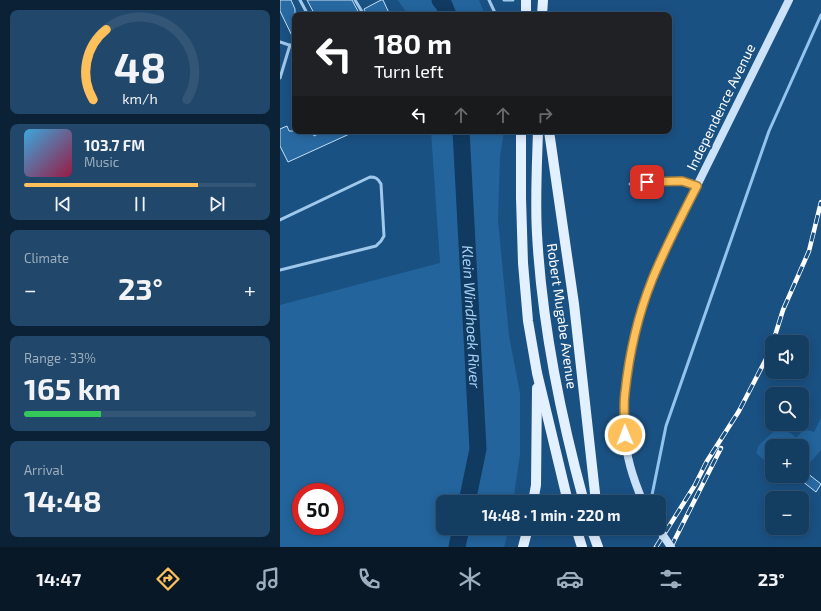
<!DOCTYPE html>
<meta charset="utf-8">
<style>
body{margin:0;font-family:"Exo 2",sans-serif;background:#21486b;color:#f1f3f6;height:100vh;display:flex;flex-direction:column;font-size:15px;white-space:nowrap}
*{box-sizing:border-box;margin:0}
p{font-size:13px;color:#9daebe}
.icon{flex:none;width:22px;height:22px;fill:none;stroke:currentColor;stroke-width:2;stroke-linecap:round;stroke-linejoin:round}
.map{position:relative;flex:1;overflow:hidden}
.details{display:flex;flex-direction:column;gap:10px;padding:10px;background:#0b2236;width:280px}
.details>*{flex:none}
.top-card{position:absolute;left:12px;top:12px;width:380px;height:122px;border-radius:8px;box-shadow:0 2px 10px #0003,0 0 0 1px #335677;background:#202124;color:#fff;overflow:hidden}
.controls{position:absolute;left:485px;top:335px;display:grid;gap:8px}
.controls a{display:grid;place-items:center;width:44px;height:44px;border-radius:8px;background:#143d62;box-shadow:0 2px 10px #0003,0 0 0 1px #335677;font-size:20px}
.speed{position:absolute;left:12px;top:483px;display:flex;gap:8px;font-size:20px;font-weight:700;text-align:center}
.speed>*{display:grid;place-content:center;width:52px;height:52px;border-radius:50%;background:#143d62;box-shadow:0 2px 10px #0003,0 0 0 1px #335677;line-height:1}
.speed .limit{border:6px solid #d22;background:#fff;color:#111}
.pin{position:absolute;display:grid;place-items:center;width:34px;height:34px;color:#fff;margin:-17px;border-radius:8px;box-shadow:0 2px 6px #0006}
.me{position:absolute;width:44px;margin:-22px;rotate:359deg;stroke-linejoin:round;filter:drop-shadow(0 0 3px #0008)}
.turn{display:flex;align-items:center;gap:14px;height:84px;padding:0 16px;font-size:18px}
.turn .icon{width:52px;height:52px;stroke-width:2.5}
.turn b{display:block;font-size:28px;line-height:34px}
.lanes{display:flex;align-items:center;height:38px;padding:0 16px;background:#0003;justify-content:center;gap:20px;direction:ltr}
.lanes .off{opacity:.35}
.big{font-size:30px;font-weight:700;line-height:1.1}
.details .card{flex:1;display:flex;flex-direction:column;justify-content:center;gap:6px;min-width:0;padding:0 14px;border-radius:8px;background:#21486b}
.details .dial{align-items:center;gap:0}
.dial svg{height:104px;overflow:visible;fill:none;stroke:#335677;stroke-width:7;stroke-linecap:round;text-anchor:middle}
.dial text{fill:#f1f3f6;stroke:none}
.song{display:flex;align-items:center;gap:12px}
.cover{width:48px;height:48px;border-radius:6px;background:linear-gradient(135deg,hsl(200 70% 55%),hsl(340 70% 35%))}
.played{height:4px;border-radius:2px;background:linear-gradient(90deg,#fec05a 75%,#335677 75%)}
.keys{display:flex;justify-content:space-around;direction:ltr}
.heat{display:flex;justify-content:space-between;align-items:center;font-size:22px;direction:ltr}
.charge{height:6px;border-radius:3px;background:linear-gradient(90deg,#34c759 33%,#335677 0)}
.trip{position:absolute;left:156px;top:495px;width:230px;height:40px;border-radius:8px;background:#143d62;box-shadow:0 2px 10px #0003,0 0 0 1px #335677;font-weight:700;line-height:40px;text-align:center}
.menu{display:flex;height:64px;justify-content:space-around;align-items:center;background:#081827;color:#9daebe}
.menu .icon{width:28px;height:28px}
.menu .on{color:#fec05a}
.menu b{font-size:18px;color:#f1f3f6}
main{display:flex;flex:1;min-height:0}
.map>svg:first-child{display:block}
.green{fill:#23649c;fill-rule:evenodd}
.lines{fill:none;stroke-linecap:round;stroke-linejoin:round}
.stream{stroke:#92c4ee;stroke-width:3}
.river{stroke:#113a61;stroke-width:17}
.building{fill:#2869a2;stroke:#c4e0f8}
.service{stroke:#9fc8eb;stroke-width:3}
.secondary{stroke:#cbe2f8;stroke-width:8}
.primary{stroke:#e3f0ff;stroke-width:10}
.rail-casing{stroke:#fff;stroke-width:4.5}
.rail{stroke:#1a5183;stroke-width:3;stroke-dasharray:9;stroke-linecap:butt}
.secondary-bridge{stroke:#cbe2f8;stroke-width:8}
.route-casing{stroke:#a57d3a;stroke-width:10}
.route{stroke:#fec05a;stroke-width:7}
.labels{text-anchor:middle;stroke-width:4;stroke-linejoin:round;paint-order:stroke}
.street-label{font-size:14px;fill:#fff;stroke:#1a5183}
.water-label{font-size:15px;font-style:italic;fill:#aad2f3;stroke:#1a5183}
</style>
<main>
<section class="details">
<div class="card dial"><svg viewBox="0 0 100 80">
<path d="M14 69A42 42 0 1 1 86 69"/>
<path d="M14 69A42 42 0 0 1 24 15" stroke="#fec05a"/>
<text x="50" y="56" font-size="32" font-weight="700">48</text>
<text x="50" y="72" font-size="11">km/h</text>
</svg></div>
<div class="card">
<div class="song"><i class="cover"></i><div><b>103.7 FM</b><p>Music</p></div></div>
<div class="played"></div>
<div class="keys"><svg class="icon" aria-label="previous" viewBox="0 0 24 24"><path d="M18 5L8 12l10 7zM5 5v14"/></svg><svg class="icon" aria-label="pause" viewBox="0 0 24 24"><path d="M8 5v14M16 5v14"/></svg><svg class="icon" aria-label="next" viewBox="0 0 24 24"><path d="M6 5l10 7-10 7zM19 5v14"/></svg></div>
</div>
<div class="card"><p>Climate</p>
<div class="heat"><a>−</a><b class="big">23°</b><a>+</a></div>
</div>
<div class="card"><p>Range · 33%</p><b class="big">165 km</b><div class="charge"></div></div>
<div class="card"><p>Arrival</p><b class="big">14:48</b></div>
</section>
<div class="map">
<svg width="541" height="547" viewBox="0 0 541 547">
<rect width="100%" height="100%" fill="#1a5183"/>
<!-- green -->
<g class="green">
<polygon points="118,0 199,0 205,15 128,15"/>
<path d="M151 131H224L220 157 218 220 229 336 240 393V454L233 502H163V528H229L224 547H0V305L160 263ZM21 492H55V526H21Z"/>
<path d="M541 418V450L527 466H522V446H492V462L485 461 476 453 479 445 494 431C503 430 511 431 516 438 522 431 524 428 534 432Z"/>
</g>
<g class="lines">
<!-- stream -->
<polyline class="stream" points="365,502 372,495 386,426 489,131 541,15"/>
<!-- river -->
<g class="river">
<polyline points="160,0 164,5 168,15"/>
<path id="s1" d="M181 131 198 449 187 502"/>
<polyline points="177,547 181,528"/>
</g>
</g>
<!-- building -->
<g class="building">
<polygon points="0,0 11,0 15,9 15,42 0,11"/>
<polygon points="27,0 72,0 80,15 35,15"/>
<polygon points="101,0 103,0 110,15 87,15 84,9"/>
<polygon points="7,126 9,131 32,131 34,136 44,131 76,131 8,162 0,146 0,129"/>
<polygon points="522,469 541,484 536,492 522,481"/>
</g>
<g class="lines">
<!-- service -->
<g class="service">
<polyline points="20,0 28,15"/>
<polyline points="75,0 84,15"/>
<polyline points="209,0 216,15"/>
<polyline points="224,0 233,0"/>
<polyline points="0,42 15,47"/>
<polyline points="0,78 10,45"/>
<polyline points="350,184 367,182 401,181 415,186"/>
<path d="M0 220 90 177C95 177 98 178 101 184L104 236 101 241 96 246 0 270"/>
</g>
<!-- secondary -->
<path class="secondary" d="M363 502C354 481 346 458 345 435 341 384 353 328 372 280 376 268 382 256 388 244L509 0"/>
<!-- primary -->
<g class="primary">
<polyline points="246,15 246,0"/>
<polyline points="262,15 263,0"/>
<polyline points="241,131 241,198 243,263 248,321 257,373 288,502"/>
<path d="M258 131C257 165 255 200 257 234 262 325 280 414 304 502"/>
<polyline points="269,131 294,304 316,502"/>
<polyline points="253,502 256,485 257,388"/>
<polyline points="296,528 302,547"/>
<polyline points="311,528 318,547"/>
<polyline points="243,547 248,528"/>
</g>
<!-- rail casing -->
<g class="rail-casing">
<g id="rail">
<polyline points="493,342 503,310 529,251 541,202"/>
<polyline points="376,547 415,485 427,461 459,411 487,357 492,344"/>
<polyline points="391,547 441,448"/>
</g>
</g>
<!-- rail -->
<use href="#rail" class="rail"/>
<!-- secondary-bridge -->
<polyline class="secondary-bridge" points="378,528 391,547"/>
</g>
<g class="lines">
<!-- route casing -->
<g class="route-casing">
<path id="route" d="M345 435C345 421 343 407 345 393 349 355 358 315 372 280 385 248 401 217 417 186L402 181 367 182"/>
</g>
<!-- route -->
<use href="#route" class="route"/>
</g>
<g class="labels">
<!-- street labels -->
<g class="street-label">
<text transform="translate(441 107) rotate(-64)" y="5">Independence Avenue</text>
<text transform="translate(282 316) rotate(82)" y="5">Robert Mugabe Avenue</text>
</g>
<!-- water labels -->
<g class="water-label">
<text dy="5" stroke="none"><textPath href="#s1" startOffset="186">Klein Windhoek River</textPath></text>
</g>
</g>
</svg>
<div class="controls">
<a><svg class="icon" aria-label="sound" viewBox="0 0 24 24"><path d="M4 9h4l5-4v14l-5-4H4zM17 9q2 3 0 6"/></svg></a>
<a><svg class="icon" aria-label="search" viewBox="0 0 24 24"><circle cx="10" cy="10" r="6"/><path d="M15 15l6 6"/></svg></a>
<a>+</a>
<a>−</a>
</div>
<div class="speed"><div class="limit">50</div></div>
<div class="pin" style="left:367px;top:182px;background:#d93025"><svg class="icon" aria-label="arrive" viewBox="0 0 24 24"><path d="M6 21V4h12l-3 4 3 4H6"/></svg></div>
<svg class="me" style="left:345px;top:435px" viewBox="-20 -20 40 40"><circle r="17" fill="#fec05a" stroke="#fff" stroke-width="3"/><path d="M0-11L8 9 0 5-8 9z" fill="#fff"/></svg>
<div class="trip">14:48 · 1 min · 220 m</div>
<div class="top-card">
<div class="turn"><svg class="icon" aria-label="left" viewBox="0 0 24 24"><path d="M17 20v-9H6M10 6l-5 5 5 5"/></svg><div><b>180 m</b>Turn left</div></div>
<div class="lanes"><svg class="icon" aria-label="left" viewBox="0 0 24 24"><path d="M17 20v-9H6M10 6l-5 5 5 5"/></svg><svg class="icon off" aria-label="ahead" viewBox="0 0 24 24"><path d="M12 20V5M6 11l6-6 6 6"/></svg><svg class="icon off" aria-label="ahead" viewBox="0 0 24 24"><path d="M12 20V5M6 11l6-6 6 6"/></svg><svg class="icon off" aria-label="right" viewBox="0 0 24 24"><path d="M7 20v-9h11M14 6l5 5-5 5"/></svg></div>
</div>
</div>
</main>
<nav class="menu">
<b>14:47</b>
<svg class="icon on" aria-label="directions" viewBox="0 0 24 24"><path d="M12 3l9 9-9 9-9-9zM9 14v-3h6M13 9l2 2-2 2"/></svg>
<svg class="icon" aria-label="music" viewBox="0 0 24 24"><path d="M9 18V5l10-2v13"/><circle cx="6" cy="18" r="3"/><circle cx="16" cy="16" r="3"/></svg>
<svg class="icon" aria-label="phone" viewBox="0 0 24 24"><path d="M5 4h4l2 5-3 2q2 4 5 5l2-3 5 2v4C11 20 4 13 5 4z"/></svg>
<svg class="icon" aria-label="climate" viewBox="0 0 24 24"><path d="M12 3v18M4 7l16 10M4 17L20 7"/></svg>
<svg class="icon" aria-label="car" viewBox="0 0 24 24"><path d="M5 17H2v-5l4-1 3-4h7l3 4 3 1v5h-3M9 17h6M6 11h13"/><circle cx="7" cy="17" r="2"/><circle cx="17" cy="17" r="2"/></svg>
<svg class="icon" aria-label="filters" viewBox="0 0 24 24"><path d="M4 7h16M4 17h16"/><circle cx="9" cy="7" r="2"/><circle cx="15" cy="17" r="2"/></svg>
<b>23°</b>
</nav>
